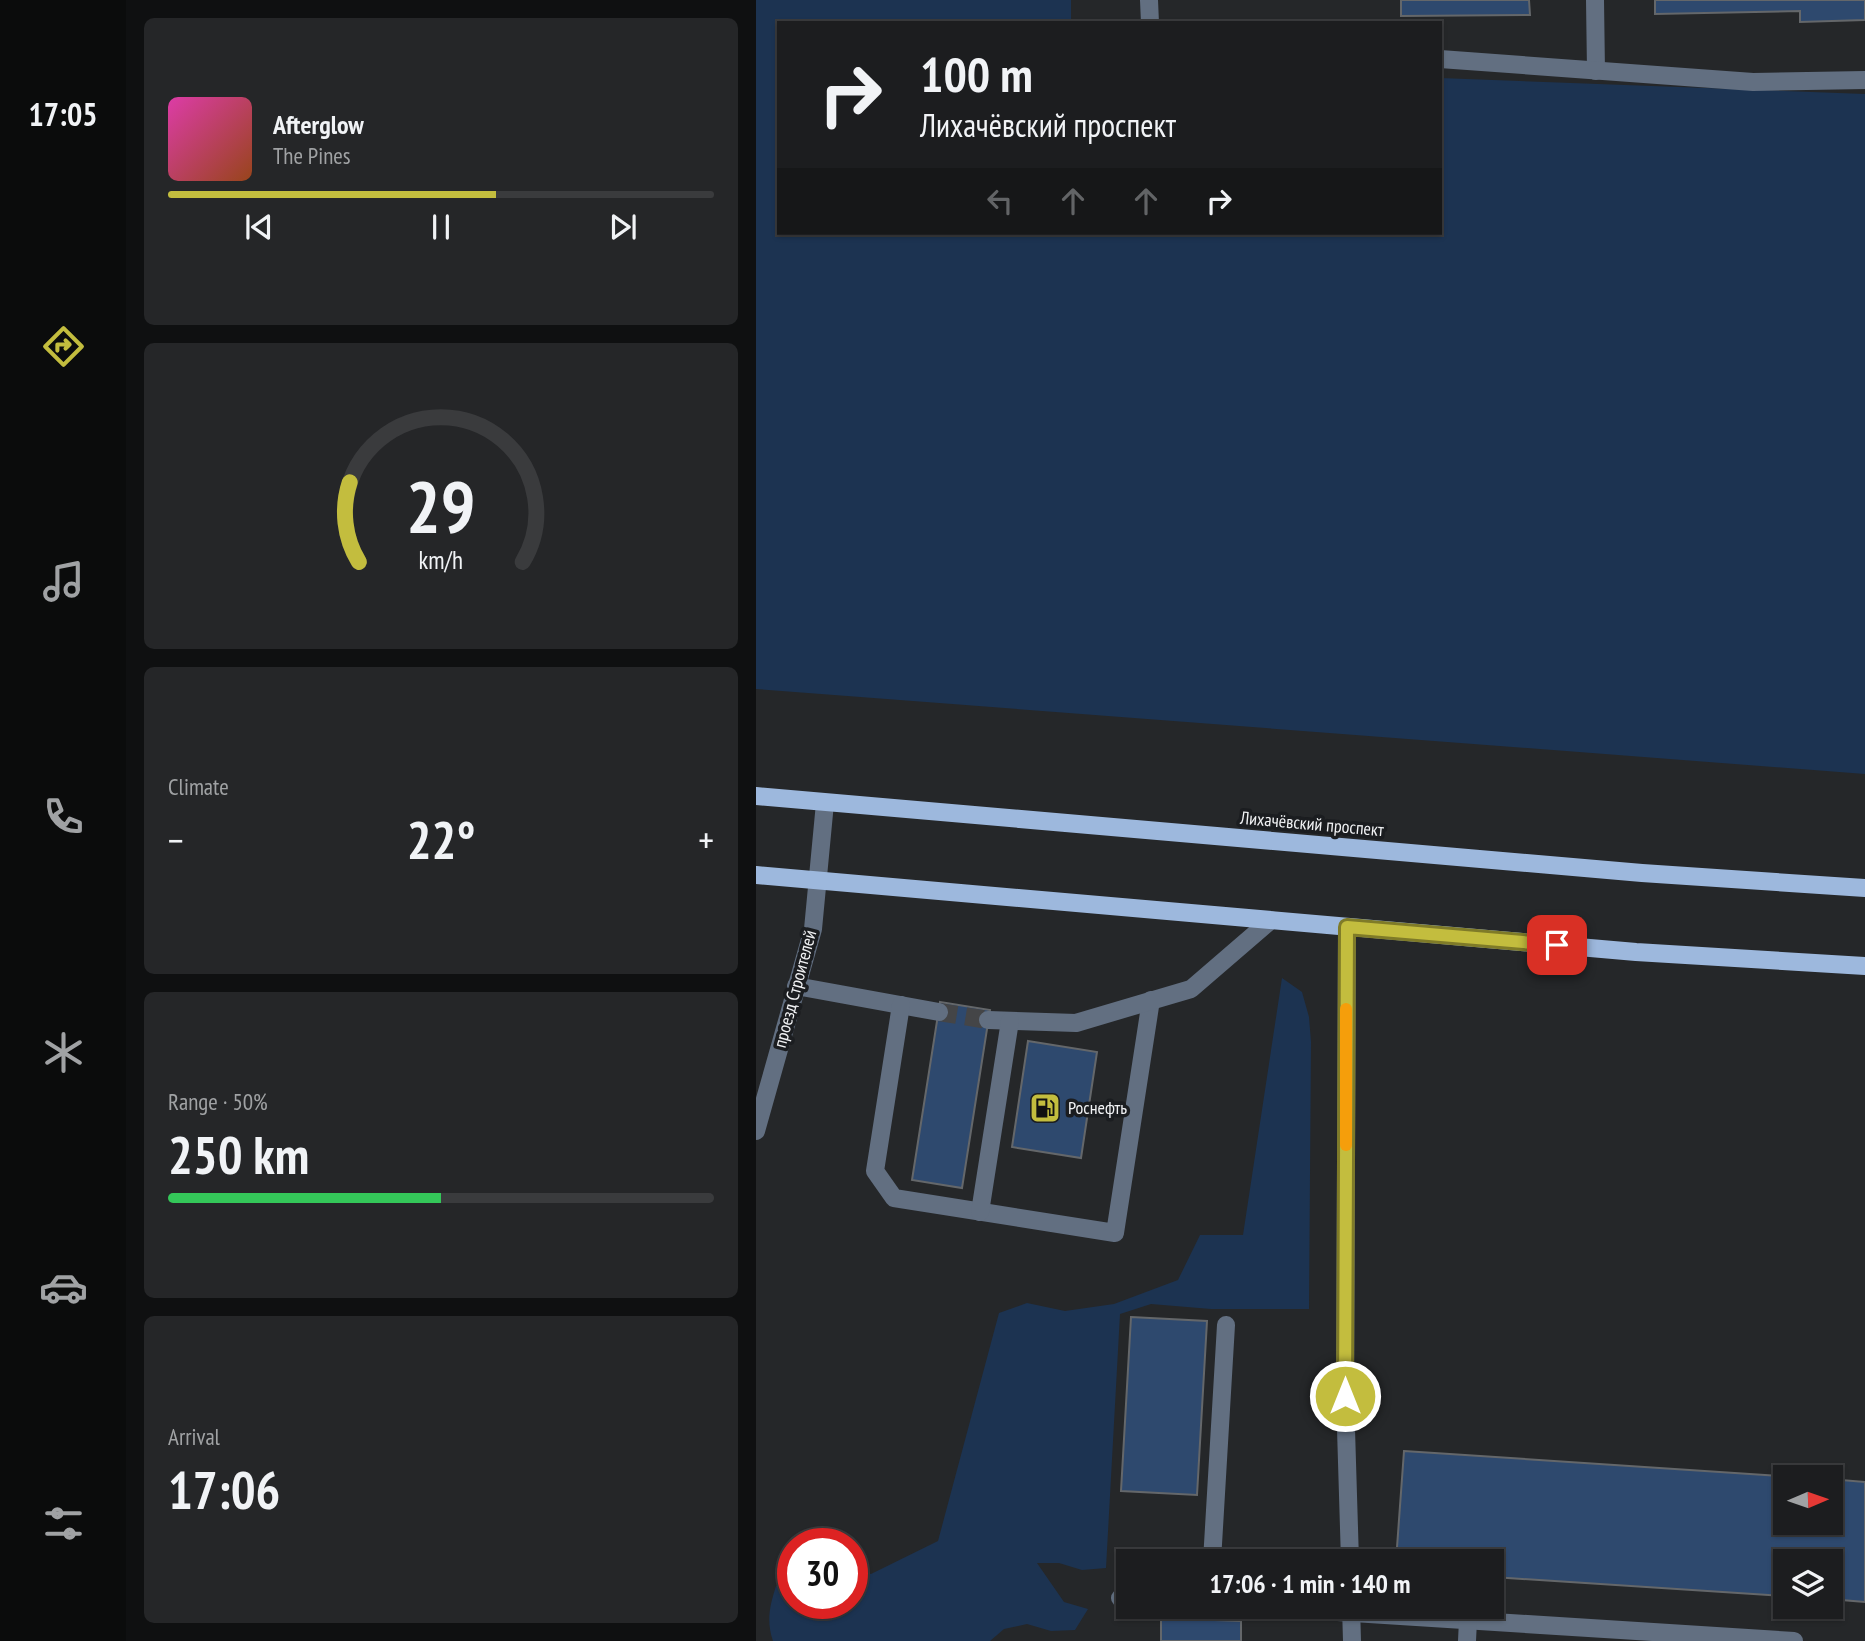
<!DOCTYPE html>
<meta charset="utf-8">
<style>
body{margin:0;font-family:"PT Sans Narrow",sans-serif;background:#252628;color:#f1f3f6;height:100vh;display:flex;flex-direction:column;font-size:26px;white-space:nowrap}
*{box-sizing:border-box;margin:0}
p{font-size:23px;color:#a0a2a4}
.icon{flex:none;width:38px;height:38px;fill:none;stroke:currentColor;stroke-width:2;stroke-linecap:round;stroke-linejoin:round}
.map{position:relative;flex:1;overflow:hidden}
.drawer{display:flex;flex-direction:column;gap:18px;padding:18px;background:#0f1011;width:630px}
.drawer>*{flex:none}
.banner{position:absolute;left:21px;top:21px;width:665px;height:214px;border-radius:0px;box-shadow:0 2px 5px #0004,0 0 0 2px #3a3b3d;background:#1c1d1f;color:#f1f3f6;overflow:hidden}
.needle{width:46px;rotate:88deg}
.tools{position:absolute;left:1017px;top:1465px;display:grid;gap:14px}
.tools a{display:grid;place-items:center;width:70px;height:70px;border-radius:0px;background:#1c1d1f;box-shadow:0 2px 5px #0004,0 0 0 2px #3a3b3d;font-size:35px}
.speed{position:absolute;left:21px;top:1528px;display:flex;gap:14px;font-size:35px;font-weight:700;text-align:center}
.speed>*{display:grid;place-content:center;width:91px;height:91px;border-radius:50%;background:#1c1d1f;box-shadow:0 2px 5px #0004,0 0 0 2px #3a3b3d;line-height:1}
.speed .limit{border:10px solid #d22;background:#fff;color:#111}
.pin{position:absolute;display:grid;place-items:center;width:60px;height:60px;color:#fff;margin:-30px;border-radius:14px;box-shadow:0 4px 10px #0006}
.me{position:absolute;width:77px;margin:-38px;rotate:0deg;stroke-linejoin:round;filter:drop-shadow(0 0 5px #0008)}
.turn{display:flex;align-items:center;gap:24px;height:147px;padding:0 28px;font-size:32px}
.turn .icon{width:91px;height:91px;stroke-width:2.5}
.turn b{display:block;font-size:49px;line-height:60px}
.lanes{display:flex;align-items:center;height:66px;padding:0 28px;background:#0003;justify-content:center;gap:35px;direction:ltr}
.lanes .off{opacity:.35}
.big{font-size:52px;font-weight:600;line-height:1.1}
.drawer .tile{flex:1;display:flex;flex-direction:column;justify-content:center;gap:10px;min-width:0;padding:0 24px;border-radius:10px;background:#252628}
.drawer .dial{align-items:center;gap:0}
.dial svg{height:182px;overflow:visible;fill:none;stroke:#3a3b3d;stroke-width:7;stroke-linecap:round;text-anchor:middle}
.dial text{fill:#f1f3f6;stroke:none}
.song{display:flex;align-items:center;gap:21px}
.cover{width:84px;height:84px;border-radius:10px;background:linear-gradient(135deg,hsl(320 70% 55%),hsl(20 70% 35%))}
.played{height:7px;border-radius:4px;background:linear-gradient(90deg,#c3bd3e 60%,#3a3b3d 60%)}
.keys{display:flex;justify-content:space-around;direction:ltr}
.heat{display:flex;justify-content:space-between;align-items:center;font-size:38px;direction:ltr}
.charge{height:10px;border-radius:5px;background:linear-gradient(90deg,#34c759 50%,#3a3b3d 0)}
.trip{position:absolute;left:360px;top:1549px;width:388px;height:70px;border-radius:0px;background:#1c1d1f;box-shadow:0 2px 5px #0004,0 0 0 2px #3a3b3d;font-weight:600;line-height:70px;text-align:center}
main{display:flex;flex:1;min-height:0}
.tabs{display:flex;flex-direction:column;width:126px;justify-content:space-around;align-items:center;background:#0b0c0c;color:#a0a2a4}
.tabs .icon{width:49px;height:49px}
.tabs .on{color:#c3bd3e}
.tabs b{font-size:32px;color:#f1f3f6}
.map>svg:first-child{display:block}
.green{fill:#1c3351}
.building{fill:#2e496e;stroke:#64676a;stroke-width:2}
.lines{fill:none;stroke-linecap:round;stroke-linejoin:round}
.minor-tunnel{stroke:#444547;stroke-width:18;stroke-dasharray:18 9;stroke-linecap:butt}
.minor{stroke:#626f81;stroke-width:18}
.major{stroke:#9db8dd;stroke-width:18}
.route-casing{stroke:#7f7b28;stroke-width:18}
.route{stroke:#c3bd3e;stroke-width:12}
.slow{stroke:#f59e0b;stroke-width:12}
.labels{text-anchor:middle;stroke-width:7;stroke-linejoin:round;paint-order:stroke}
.street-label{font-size:18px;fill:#f1f2f4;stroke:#1b1d20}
.poi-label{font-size:18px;fill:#f1f2f4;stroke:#1b1d20;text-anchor:start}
</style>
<main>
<nav class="tabs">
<b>17:05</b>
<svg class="icon on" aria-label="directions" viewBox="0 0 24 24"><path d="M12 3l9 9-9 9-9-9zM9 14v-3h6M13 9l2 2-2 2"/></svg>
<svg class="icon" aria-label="music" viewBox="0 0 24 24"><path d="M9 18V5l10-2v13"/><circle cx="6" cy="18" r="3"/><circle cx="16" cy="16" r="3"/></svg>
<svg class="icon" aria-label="phone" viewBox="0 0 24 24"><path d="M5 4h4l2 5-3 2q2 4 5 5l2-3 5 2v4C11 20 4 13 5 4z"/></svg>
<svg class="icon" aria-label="climate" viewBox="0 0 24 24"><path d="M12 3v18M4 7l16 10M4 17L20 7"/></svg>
<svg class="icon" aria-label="car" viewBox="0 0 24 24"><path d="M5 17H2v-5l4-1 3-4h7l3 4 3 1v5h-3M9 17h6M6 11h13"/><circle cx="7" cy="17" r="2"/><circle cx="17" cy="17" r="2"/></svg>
<svg class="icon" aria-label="filters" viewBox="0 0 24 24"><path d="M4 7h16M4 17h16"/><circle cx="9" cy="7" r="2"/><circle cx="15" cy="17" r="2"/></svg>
</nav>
<section class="drawer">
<div class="tile">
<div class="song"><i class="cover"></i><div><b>Afterglow</b><p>The Pines</p></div></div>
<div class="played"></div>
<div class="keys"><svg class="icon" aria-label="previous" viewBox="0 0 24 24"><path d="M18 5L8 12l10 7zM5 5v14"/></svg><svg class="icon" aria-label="pause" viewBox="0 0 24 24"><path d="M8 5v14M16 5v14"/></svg><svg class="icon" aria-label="next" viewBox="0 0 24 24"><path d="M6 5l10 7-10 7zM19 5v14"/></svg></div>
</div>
<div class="tile dial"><svg viewBox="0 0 100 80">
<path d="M14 69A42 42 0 1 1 86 69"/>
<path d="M14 69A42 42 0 0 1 10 34" stroke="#c3bd3e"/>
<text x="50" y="56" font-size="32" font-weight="700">29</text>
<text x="50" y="72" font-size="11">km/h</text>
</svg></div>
<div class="tile"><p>Climate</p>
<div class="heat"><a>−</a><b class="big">22°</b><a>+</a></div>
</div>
<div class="tile"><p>Range · 50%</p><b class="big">250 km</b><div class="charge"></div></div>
<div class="tile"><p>Arrival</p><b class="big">17:06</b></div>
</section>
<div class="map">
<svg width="1109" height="1641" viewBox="0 0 1109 1641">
<rect width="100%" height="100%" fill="#252729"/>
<!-- green -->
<g class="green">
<polygon points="0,0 315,0 315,23 23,23 23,233 684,233 684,78 1109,94 1109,774 0,689"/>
<path d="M526 978 546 992 553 1017 555 1042 553 1309H455L395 1304 364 1314 350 1568 326 1570 303 1563H281L308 1602 332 1609 319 1630 295 1631 271 1624 248 1629 234 1641H17C10 1621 14 1605 20 1586L37 1579V1603H96V1569L115 1574 182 1541 243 1313 271 1303 309 1311 358 1304 422 1280 444 1235H487Z"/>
</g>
<!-- building -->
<g class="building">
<polygon points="645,0 773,0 774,15 645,16"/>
<polygon points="899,0 1109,0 1109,20 1044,22 1044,11 899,14"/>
<polygon points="184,1002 234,1010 206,1188 156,1180"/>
<polygon points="272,1041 341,1052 325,1158 256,1147"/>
<polygon points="375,1317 451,1321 441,1495 365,1491"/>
<polygon points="648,1451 1039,1477 1029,1477 1029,1522 1074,1522 1074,1479 1109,1482 1109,1602 1074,1599 1074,1561 1029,1561 1029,1596 737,1577 737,1561 640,1561"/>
<polygon points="405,1618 485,1621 485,1641 405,1641"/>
</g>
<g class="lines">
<!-- minor-tunnel -->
<polyline class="minor-tunnel" points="183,1012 232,1020"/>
<!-- minor -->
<g class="minor">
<polyline points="393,0 394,23"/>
<polyline points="839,0 840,71"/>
<polyline points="684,59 997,82 1109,80"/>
<polyline points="591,927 589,1396 594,1561"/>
<polyline points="40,986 183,1012"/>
<polyline points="145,1005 119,1171 138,1198 359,1233 395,1000"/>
<polyline points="232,1020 320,1023 435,989 515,920"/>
<polyline points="0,1131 57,929 69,803"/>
<polyline points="224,1212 254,1021"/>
<polyline points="456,1561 470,1325"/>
<polyline points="364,1598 373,1598"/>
<polyline points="486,1606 1038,1641"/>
<polyline points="595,1606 596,1641"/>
<polyline points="711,1641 712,1620"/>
</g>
<!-- major -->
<g class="major">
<polyline points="0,796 886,873 1109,888"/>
<polyline points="0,875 880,952 1109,966"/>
</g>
</g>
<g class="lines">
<!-- route casing -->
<g class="route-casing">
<polyline id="route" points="589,1396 591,927 801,945"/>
</g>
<!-- route -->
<use href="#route" class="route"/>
<!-- slow -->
<polyline class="slow" points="590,1145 590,1009"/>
</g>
<!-- icons -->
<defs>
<g id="fuel-square" transform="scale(1.575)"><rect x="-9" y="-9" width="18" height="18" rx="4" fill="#c3bd3e" stroke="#1b1d20"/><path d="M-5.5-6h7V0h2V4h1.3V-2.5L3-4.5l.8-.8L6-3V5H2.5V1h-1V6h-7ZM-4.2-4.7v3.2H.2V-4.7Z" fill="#111"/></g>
</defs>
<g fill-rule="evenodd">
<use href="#fuel-square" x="289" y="1108"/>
</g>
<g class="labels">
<!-- street labels -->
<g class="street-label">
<text transform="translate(556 824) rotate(5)" y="6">Лихачёвский проспект</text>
<text transform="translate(39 989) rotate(-75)" y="6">проезд Строителей</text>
</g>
<!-- poi labels -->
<g class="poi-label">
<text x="312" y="1114">Роснефть</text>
</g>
</g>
</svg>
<div class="tools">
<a><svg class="needle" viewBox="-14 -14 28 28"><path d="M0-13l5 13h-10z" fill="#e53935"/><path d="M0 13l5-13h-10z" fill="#a0a2a4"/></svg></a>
<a><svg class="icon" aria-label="layers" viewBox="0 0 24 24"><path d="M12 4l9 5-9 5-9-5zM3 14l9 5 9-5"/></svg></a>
</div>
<div class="speed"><div class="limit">30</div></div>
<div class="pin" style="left:801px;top:945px;background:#d93025"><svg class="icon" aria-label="arrive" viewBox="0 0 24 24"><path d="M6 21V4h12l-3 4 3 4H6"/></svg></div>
<svg class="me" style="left:589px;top:1396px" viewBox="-20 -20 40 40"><circle r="17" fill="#c3bd3e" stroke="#fff" stroke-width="3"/><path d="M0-11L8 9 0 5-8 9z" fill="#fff"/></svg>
<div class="trip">17:06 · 1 min · 140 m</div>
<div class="banner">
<div class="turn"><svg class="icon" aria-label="right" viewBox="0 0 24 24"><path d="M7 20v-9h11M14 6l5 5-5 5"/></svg><div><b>100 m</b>Лихачёвский проспект</div></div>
<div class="lanes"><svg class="icon off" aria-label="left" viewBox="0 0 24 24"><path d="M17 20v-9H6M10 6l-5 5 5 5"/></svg><svg class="icon off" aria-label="ahead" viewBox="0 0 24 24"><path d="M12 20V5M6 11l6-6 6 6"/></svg><svg class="icon off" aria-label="ahead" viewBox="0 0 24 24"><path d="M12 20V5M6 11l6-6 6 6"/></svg><svg class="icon" aria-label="right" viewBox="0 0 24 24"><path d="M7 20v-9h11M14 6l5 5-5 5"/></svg></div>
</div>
</div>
</main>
